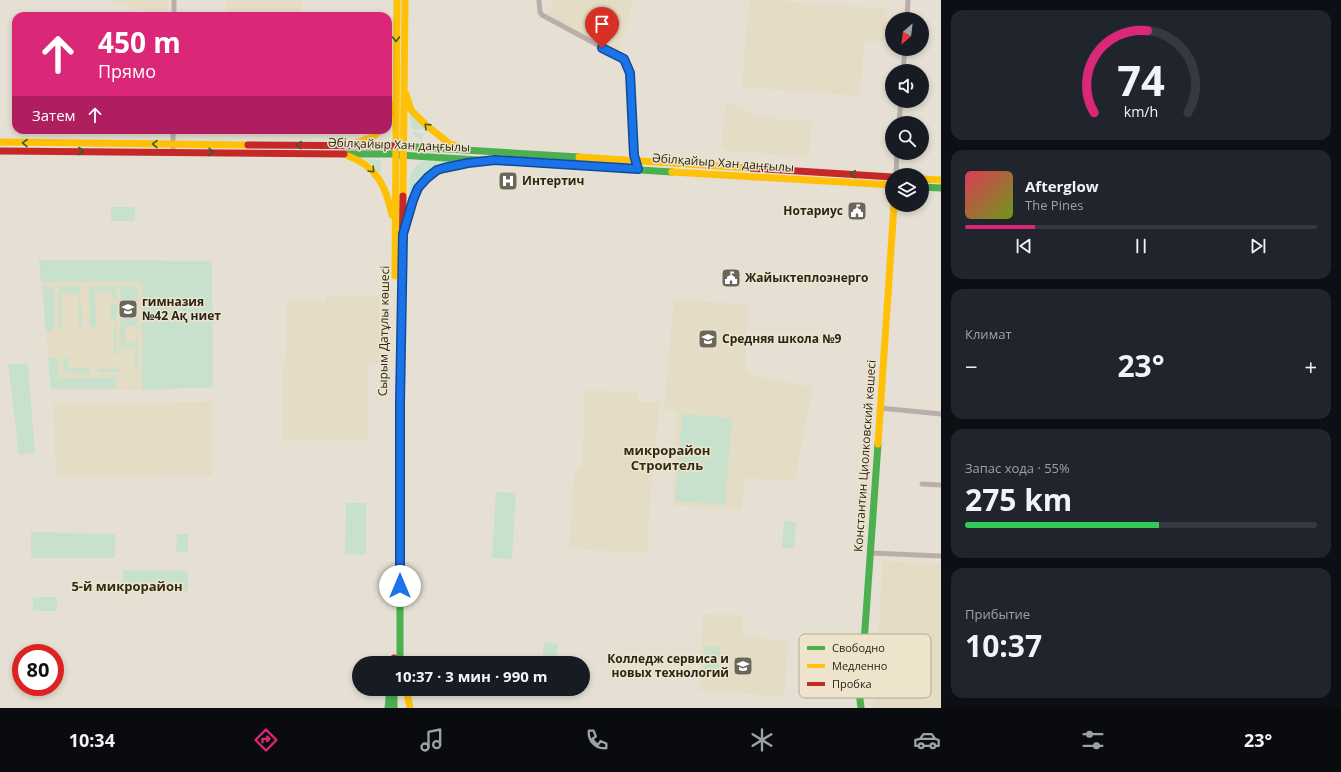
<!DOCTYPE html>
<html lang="ru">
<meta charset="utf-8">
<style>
body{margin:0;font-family:"Open Sans",sans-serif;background:#20242c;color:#f1f3f6;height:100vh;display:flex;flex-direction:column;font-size:15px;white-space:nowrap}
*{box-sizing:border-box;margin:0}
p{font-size:13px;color:#9ea1a6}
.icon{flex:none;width:22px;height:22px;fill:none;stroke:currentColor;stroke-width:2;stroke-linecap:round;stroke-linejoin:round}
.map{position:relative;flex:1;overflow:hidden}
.sheet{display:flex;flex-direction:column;gap:10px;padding:10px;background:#0d0f14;width:400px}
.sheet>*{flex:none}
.top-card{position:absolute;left:12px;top:12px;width:380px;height:122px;border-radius:12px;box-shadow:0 2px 6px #0003;background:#db2777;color:#fff;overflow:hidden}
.needle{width:26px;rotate:208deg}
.tools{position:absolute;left:885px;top:12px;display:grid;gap:8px}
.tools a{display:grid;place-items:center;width:44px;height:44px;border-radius:50%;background:#171b24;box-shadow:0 2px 6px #0003;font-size:20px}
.speed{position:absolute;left:12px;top:644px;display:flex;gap:8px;font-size:20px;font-weight:700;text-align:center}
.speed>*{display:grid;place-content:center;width:52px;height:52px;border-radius:50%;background:#171b24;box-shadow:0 2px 6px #0003;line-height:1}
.speed .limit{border:6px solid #d22;background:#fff;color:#111}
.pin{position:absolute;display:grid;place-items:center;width:34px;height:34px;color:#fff;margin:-41px -17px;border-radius:50% 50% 50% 0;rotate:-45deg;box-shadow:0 0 4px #0007}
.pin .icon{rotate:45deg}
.me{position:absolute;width:44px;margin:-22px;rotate:0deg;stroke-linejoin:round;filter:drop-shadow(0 0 3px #0008)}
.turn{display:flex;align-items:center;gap:14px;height:84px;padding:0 20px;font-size:18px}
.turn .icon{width:52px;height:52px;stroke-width:2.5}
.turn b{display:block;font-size:28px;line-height:34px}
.then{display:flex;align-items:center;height:38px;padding:0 20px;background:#0003;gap:8px;font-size:15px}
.big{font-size:30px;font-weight:700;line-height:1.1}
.sheet .card{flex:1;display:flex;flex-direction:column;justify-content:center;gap:6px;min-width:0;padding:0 14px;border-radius:12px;background:#20242c}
.sheet .dial{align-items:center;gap:0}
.dial svg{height:104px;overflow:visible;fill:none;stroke:#363941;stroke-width:7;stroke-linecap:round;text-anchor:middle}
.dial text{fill:#f1f3f6;stroke:none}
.song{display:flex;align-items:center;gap:12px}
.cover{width:48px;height:48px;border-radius:6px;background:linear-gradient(135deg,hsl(350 70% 55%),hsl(80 70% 35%))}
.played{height:4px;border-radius:2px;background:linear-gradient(90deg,#db2777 20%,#363941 20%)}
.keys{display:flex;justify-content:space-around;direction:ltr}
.heat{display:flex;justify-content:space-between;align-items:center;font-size:22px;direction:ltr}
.charge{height:6px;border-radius:3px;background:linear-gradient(90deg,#34c759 55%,#363941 0)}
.trip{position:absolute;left:352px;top:656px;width:238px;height:40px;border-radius:20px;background:#171b24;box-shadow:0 2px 6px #0003;font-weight:700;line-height:40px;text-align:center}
.tabs{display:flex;height:64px;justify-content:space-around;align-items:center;background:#090b0e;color:#9ea1a6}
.tabs .icon{width:28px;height:28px}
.tabs .active{color:#db2777}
.tabs b{font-size:18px;color:#f1f3f6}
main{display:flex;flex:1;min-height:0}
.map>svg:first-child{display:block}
.built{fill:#e4dcc4}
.green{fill:#c8e1cc}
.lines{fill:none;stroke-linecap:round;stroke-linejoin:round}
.street{stroke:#bbadac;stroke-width:5}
.fast{stroke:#4caf50;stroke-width:7}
.slow{stroke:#ffc107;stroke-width:7}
.jam{stroke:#c62828;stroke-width:7}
.oneway{stroke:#365c30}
.route-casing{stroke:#114b97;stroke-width:10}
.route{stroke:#1a73e8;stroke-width:7}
.labels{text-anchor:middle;stroke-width:3;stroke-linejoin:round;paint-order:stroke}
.street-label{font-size:12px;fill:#28251b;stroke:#ede4cb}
.poi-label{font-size:12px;font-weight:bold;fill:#28251b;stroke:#ede4cb;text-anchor:start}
.neighbourhood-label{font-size:13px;font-weight:bold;fill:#322b17;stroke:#ede4cb}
.key{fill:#ede4cb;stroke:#b2ab96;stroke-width:1}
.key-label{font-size:11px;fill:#28251b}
</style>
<main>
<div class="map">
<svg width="941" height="708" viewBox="0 0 941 708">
<rect width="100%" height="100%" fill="#e5e0d3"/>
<!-- built -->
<g class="built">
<polygon points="108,0 167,0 168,14 165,16 161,16"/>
<polygon points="226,0 301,0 301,16 227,16"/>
<polygon points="553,0 633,0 619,49 614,51 549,17 547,13"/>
<polygon points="750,0 768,0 887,9 884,42 864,41 860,96 742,87 745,45"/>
<polygon points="726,104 743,106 743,111 750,112 750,115 795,121 811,121 809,157 721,150"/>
<polygon points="39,260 212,261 213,387 141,390 51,389"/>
<polygon points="327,296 379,296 380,364 368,364 367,441 282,441 282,363 286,362 287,301 326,302"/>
<polygon points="674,300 748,304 745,374 813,387 795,480 745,478 742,510 673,505 676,411 664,409"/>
<polygon points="585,390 638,392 638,402 660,402 652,473 647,553 569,549 574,476 582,465"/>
<polygon points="212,402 212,476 56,477 53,403"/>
<polygon points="883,561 941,564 941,708 874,708"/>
<polygon points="703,614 743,615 743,636 788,641 784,697 699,690"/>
</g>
<!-- green -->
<g class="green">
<path d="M410 111 424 127 423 129C409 134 410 120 410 111Z"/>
<polygon points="411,131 424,134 422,141 415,136"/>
<polygon points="364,159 381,160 381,174 373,165"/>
<path d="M427 160 462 161 443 165 409 203C409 186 407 165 427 160Z"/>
<rect x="111" y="207" width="24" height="14"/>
<polygon points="39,260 212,261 213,387 142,390 142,285 141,283 136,281 41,282"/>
<polygon points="42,286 50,286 54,289 54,329 51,331 46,331"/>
<polygon points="61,286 80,286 81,301 79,301 79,304 81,304 82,325 79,327 78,293 61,293 61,331 59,330 58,328 58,291"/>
<polygon points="89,286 116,286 117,300 111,299 111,291 95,292 96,327 92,327 90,325"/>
<polygon points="120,286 135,286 137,288 138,334 137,334 136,326 125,326 125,343 136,343 137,336 138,336 138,372 135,372 135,348 120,347"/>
<polygon points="111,304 117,304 116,320 111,320"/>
<polygon points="114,323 116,323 116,350 121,351 121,354 114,353"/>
<polygon points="48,358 58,358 59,378 116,377 116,389 51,389"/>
<polygon points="63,358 69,358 68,373 63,370"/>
<polygon points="28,363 35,453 19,455 8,365"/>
<rect x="71" y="368" width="19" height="5"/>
<rect x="99" y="369" width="20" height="3"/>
<polygon points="682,414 732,418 725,505 675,501"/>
<polygon points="496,492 516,493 512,559 492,558"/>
<polygon points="346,503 366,503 366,554 345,555"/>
<polygon points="784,521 796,522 794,549 782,548"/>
<polygon points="31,532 115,534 115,558 31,558"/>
<polygon points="177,534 188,534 188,553 176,552"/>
<polygon points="123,570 188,571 188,591 122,590"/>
<rect x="33" y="597" width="24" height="14"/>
<polygon points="544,642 558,644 556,663 542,663"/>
<polygon points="705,646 720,647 718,674 704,673"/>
</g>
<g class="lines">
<!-- street -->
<g class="street">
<polyline points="539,0 540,12 542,15 624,59 630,73 634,155 636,162"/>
<polyline points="174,16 174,0"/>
<polyline points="907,19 908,0"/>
<polyline points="903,71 905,49"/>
<polyline points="899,123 901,101"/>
<polyline points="173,130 173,152"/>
<polyline points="896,175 897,153"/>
<polyline points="880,408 941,414"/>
<polyline points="922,484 941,485"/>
<polyline points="870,553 941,556"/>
</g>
<!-- fast -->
<g class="fast">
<polyline points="399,146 579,157"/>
<polyline points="344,154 396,154"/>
<polyline points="399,155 672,172"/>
<polyline points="922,187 941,188"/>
<polyline points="400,391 400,663"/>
<polyline points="394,689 394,708"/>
<polyline points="388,708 390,689"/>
<polyline points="861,708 860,700 878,444"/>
</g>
<!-- slow -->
<g class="slow">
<polyline points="406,94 411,110 426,125 450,144 460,147"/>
<polyline points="388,119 394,105"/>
<polyline points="0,142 248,145"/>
<polyline points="356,143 373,137 380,130"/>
<path d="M348 156C377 166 386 187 392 215"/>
<polyline points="579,157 749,168"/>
<polyline points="672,172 892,185"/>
<polyline points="922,179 941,180"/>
<polyline points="403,196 405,0"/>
<path d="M405 228C416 185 425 168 472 162"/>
<polyline points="395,276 397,0"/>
<polyline points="878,444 894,205"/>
<polyline points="406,689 410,708"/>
</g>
<!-- jam -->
<g class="jam">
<polyline points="248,145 396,146"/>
<polyline points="0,151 344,154"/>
<polyline points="749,168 892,177"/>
<polyline points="400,391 403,196"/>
<polyline points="393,663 394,658"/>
</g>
</g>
<!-- one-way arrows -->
<defs><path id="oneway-chevron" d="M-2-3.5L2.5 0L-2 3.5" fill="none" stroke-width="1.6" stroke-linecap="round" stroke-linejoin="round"/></defs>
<g class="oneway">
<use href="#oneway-chevron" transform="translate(396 39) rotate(90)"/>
<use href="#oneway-chevron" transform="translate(427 126) rotate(-136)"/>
<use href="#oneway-chevron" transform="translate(25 143) rotate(-179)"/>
<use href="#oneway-chevron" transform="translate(155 144) rotate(-179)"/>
<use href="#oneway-chevron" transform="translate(299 145) rotate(-179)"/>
<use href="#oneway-chevron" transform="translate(81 151)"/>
<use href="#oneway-chevron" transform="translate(211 152) rotate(1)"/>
<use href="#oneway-chevron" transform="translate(372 170) rotate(47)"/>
<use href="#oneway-chevron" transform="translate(853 174) rotate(-176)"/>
</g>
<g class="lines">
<!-- route casing -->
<g class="route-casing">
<polyline id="route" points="400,586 400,402 403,234 413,200 418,188 427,178 437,170 444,168 468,163 495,160 638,169 634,155 630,73 624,59 602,48"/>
</g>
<!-- route -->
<use href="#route" class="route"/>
</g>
<!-- icons -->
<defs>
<g id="hospital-square" transform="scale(1)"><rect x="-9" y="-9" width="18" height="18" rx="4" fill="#6a665b" stroke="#ede4cb"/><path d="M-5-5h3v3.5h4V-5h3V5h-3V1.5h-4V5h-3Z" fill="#fff"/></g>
<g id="civic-square" transform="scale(1)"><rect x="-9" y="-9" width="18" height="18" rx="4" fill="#6a665b" stroke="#ede4cb"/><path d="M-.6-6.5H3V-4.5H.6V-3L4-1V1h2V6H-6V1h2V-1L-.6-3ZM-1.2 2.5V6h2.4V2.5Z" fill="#fff"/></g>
<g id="school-square" transform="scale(1)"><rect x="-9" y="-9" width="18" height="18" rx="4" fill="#6a665b" stroke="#ede4cb"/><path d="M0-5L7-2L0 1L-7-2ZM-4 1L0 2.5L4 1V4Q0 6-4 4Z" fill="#fff"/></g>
<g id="university-square" transform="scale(1)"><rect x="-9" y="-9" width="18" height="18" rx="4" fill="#6a665b" stroke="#ede4cb"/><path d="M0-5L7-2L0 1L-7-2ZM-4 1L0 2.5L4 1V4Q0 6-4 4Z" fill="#fff"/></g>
</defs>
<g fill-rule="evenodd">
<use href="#hospital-square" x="508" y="181"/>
<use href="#civic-square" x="857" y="211"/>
<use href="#civic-square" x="731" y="278"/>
<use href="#school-square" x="128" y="309"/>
<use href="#school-square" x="708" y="339"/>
<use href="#university-square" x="743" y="666"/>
</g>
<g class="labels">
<!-- street labels -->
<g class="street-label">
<text transform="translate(399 145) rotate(2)" y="4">Әбілқайыр Хан даңғылы</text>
<text transform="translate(723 163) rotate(4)" y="4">Әбілқайыр Хан даңғылы</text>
<text transform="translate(384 331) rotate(-89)" y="4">Сырым Датұлы көшесі</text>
<text transform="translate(865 456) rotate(-86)" y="4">Константин Циолковский көшесі</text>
</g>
<!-- poi labels -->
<g class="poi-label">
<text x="522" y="185">Интертич</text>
<text x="843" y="215" text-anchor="end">Нотариус</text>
<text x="745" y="282">Жайыктеплоэнерго</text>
<text x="142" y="306">гимназия<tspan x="142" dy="14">№42 Ақ ниет</tspan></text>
<text x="722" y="343">Средняя школа №9</text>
<text x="729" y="663" text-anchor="end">Колледж сервиса и<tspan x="729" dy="14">новых технологий</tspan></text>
</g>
<!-- neighbourhood labels -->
<g class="neighbourhood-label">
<text x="667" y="455">микрорайон<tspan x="667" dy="15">Строитель</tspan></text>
<text x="127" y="591">5-й микрорайон</text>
</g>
</g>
<!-- legend -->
<rect x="799" y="634" width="132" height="64" rx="6" class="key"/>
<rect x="807" y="646" width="18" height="4" fill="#4caf50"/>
<rect x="807" y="664" width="18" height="4" fill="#ffc107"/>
<rect x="807" y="682" width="18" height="4" fill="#c62828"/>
<g class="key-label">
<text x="832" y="652">Свободно</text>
<text x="832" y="670">Медленно</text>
<text x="832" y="688">Пробка</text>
</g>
</svg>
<div class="tools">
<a><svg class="needle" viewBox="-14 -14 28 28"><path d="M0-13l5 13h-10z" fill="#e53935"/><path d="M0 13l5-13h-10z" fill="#9ea1a6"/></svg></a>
<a><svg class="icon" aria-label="sound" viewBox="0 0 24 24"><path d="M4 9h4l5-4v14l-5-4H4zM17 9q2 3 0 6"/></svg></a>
<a><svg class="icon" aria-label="search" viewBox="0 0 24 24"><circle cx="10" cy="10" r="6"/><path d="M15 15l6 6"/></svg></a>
<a><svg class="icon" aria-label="layers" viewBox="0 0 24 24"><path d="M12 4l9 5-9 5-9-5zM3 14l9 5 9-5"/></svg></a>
</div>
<div class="speed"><div class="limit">80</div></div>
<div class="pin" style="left:602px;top:48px;background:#d93025"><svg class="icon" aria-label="arrive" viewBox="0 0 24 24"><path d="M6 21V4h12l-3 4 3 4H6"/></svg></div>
<svg class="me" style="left:400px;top:586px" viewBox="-20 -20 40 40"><circle r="19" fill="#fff"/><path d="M0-13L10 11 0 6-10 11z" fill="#1a73e8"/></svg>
<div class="trip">10:37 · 3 мин · 990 m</div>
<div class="top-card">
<div class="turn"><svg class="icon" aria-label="ahead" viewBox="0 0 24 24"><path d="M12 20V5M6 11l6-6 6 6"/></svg><div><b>450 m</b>Прямо</div></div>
<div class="then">Затем<svg class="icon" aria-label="ahead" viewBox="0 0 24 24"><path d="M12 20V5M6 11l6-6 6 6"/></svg></div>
</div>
</div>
<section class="sheet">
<div class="card dial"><svg viewBox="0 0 100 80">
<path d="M14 69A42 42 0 1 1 86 69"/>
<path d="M14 69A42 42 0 0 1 55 6" stroke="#db2777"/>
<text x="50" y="56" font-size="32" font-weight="700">74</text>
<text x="50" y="72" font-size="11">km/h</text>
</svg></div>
<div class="card">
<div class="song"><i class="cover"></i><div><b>Afterglow</b><p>The Pines</p></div></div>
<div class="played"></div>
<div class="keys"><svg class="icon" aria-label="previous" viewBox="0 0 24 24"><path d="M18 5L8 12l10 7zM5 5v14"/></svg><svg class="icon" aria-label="pause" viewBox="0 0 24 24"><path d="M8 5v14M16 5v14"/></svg><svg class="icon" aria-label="next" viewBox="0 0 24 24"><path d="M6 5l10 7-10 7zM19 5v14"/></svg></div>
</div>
<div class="card"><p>Климат</p>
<div class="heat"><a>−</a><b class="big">23°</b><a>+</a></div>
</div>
<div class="card"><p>Запас хода · 55%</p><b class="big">275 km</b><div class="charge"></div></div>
<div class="card"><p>Прибытие</p><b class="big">10:37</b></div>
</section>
</main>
<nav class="tabs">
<b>10:34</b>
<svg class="icon active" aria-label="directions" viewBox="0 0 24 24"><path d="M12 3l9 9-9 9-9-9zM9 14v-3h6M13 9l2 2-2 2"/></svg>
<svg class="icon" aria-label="music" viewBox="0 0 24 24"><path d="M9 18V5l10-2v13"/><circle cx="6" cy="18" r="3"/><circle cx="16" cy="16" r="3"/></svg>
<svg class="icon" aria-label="phone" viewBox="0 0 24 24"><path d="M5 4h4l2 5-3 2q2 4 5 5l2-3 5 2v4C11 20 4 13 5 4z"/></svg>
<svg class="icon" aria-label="climate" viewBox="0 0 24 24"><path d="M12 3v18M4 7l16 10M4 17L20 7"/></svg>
<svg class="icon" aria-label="car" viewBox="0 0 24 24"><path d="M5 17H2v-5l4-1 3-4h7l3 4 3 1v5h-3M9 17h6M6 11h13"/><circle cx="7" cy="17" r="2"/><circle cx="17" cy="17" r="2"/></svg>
<svg class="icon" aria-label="filters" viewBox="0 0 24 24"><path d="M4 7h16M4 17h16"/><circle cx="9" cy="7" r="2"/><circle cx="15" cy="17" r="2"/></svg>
<b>23°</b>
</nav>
